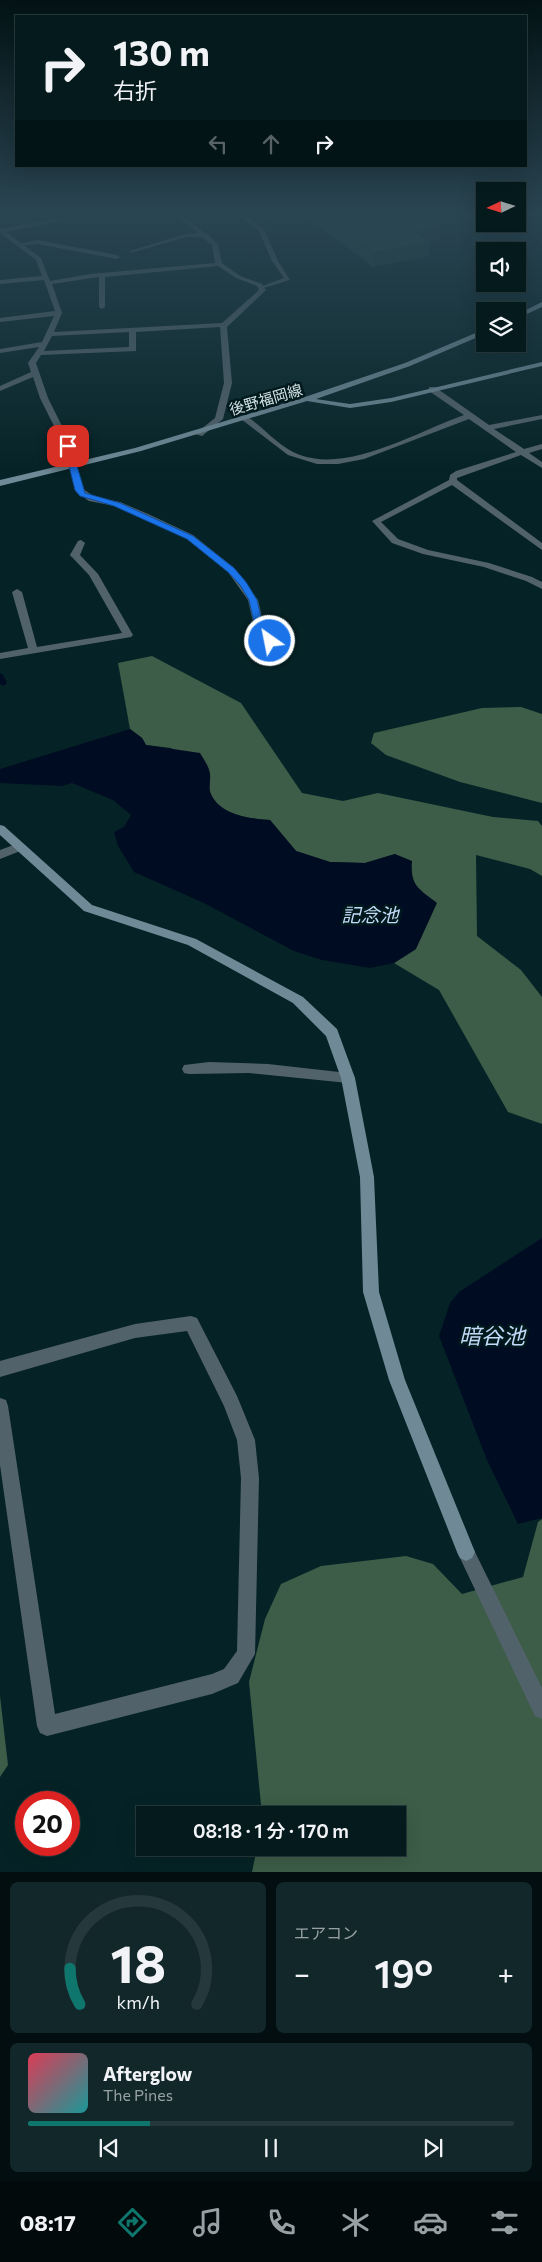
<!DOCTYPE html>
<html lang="ja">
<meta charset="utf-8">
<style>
body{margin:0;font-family:Commissioner,"Noto Sans JP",sans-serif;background:#122729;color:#f1f3f6;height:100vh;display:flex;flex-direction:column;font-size:19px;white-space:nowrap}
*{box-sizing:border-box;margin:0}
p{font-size:16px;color:#97a1a3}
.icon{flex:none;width:28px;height:28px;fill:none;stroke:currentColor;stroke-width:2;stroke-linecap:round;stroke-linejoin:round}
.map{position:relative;height:1872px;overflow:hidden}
.panel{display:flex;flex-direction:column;gap:10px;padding:10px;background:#020e0f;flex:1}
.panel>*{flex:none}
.hud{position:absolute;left:15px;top:15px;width:512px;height:152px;border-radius:0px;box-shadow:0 5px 20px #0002,0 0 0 1px #25383b;background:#041a1c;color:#f1f3f6;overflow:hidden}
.needle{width:32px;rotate:266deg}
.controls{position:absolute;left:476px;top:182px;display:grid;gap:10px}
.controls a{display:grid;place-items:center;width:50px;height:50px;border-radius:0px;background:#041a1c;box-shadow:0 5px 20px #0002,0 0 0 1px #25383b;font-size:25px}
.speed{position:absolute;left:15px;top:1791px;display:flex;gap:10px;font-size:25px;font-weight:700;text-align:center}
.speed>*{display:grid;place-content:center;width:65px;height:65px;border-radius:50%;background:#041a1c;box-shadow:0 5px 20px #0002,0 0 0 1px #25383b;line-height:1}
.speed .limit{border:8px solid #d22;background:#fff;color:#111}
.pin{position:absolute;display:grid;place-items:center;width:42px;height:42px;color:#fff;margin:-21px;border-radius:10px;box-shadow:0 2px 8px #0006}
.me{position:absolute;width:55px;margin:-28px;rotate:327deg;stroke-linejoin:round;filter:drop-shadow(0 0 4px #0008)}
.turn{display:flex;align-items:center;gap:18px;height:105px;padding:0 15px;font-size:22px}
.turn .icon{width:65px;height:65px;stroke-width:2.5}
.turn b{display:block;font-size:35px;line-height:42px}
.lanes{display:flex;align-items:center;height:48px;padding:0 15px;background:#0003;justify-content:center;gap:25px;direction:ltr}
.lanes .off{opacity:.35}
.big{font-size:38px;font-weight:600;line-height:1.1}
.panel .card{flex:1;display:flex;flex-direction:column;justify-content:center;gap:8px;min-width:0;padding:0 18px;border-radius:8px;background:#122729}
.panel .dial{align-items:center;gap:0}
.dial svg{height:130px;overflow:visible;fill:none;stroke:#25383b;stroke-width:7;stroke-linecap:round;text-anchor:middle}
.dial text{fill:#f1f3f6;stroke:none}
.song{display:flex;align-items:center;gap:15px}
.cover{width:60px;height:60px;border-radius:8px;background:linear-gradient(135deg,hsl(350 70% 55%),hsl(180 70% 35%))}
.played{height:5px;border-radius:2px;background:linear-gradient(90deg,#0f766e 25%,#25383b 25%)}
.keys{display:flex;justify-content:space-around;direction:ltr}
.heat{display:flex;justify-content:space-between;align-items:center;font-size:28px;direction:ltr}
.panel .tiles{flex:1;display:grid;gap:10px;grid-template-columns:1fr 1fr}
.card:last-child{grid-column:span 2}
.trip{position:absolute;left:136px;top:1806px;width:270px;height:50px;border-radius:0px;background:#041a1c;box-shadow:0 5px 20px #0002,0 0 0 1px #25383b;font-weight:600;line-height:50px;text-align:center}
.tabs{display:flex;height:80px;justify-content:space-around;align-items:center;background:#020a0b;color:#97a1a3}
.tabs .icon{width:35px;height:35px}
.tabs .selected{color:#0f766e}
.tabs b{font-size:22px;color:#f1f3f6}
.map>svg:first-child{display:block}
.forest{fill:#3d5d48}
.water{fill:#000c22}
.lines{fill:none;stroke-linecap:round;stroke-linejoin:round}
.stream{stroke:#000c22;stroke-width:7}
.lane{fill:#52626a;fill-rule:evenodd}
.street{fill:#52626a;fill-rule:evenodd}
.secondary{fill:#708996;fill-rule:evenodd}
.wall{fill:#1d433c}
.shaded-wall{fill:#183731}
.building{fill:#224e46;stroke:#183731}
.route{fill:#1a73e8;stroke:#114b97}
.labels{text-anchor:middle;stroke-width:5;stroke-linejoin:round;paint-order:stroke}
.far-street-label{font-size:15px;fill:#d3e3e5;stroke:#00191c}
.water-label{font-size:19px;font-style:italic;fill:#c2daf8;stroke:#00191c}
.near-water-label{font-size:22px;font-style:italic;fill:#c2daf8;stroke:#00191c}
</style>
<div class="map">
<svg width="542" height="1872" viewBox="0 0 542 1872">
<rect width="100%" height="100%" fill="#052326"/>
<!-- forest -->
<g class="forest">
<path d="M152 656 241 703 302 793 343 801 378 793 493 817 538 821 542 826V876L530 869 476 855 477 936 521 970 542 997V1124L508 1112 439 990 394 963 416 949 415 887 411 873 395 854 365 863 330 862 296 851 270 820C250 819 219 815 210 793 208 788 210 779 210 773L171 748 146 745 142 738 130 729 118 663Z"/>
<polygon points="521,707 542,714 542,803 460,782 386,755 371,743 374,733 482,708"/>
<polygon points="542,1519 542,1872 252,1872 257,1848 398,1848 398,1815 262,1815 249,1682 265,1619 281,1584 321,1566 406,1556 433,1564 462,1594 523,1577 538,1522"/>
<polygon points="0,1696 8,1765 0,1777"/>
</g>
<!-- water -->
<g class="water">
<path d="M130 729 142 738 146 745 200 753C204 760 209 766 210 774 211 781 208 788 211 794 220 815 250 819 270 820L296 851 330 862 365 863 395 854 412 861C410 886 419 889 437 903L416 949 394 963 370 968 322 960 294 951 204 903 134 872 118 846 114 832 124 827 131 815 113 800 72 783 62 786 0 783V769Z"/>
<polygon points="542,1238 542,1518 518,1524 487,1460 439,1336 450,1303 459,1292"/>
</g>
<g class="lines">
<!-- stream -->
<polyline class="stream" points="0,677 3,682"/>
<!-- lane -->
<g class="lane">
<polygon points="233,212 239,212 264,229 278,261 290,280 260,289 260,287 284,278 272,261 259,231"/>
<polygon points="37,240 117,255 120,257 117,259 37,244 21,246 18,244"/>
<polygon points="142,514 148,514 193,535 234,568 258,600 265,630 287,655 287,659 279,659 255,631 248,600 228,572 187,539 142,518"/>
<polygon points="81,540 85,543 80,555 72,557 70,555 78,541"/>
<polygon points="466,1543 472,1546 542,1688 542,1719 535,1716 460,1558 457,1552 460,1546"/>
</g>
<!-- street -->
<g class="street">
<path d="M172 212H178L205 233 209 234V236L218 244 222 263 240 276 262 284 266 290 227 327 232 383 223 419 202 436 195 434 215 418 224 383 220 327 136 332V351L41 355 36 363 48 398 72 446 83 489 95 497 120 502 148 514V518L145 519 115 506 89 501 76 492 64 446 40 398 33 377 0 391V386L31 372 28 363 39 347 0 353V349L42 342 54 316 0 322V318L55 311 44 280 0 284V280L42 276 36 260 0 233V228L63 218 61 221 6 232 41 258 50 281 90 274 215 263 212 245 202 237H187L130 253V251L185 234 198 233ZM218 266 236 278 257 286 259 290 222 323 54 332 62 313 52 284 99 277V307L102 309 105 307V277ZM129 332V347L44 351 52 336Z"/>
<path d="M429 387H435L489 425 542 415V419L494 429 524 449 542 444V449L529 453 542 462V468L521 455 457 478V480L542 543V550L452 485 381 522 398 539 428 550 489 563 532 577 542 582V589L526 581 484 567 423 554 392 543 372 521 449 480 450 475 456 471 516 452 469 419 364 459 338 464H317L288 455 241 419 248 417C265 429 280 448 300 455 350 473 418 431 464 415L429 391Z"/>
<polygon points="75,552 78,553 98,574 133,635 131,637 0,659 0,653 28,648 12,592 17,589 22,592 37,647 122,633 89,575 70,555"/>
<polygon points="19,843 23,844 25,847 23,850 0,859 0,850"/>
<polygon points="209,1062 268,1064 348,1073 353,1074 355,1078 353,1082 348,1083 249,1073 189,1074 184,1073 182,1069 184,1065"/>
<polygon points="191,1316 197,1318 237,1396 255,1440 259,1478 255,1654 238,1683 212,1694 47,1736 40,1733 37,1726 0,1465 0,1398 6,1400 8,1406 55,1714 212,1674 224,1669 237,1651 241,1478 237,1440 224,1406 187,1331 135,1338 0,1377 0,1361 135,1324"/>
</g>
<!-- secondary -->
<g class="secondary">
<polygon points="542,302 542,307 518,318 518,314"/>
<polygon points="485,329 485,334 410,366 316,399 350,404 391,398 542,362 542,366 391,402 350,408 307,401 141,451 0,486 0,480 135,448 299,399 405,363"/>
<polygon points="0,825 4,826 92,905 196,939 303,997 337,1029 355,1078 374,1177 379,1292 405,1380 475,1552 472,1558 466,1561 460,1558 457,1552 389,1380 363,1292 360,1177 341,1078 326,1036 293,1003 188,945 84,911 0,835"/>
</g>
</g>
<!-- wall -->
<polygon class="wall" points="257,212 418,212 441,226 440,240 429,242 429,256 373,267 301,213 267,218"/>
<!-- shaded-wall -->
<g class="shaded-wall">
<polygon points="267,212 301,212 301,213 267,218"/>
<polygon points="441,226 440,240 411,244 412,231"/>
<polygon points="430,242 429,256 373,267 374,252"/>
</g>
<!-- building -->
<polygon class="building" points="317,212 418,212 441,226 412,231 430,242 374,252"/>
<!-- sky -->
<linearGradient id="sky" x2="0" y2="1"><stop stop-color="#031315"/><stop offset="0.45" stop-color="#2a4552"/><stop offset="1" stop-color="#2a4552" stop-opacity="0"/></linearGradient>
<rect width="542" height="474" fill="url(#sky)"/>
<!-- route -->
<polygon class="route" points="68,444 71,446 85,493 120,503 193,536 234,568 246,582 257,600 264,630 275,641 273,643 267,643 256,631 249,600 240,585 228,572 187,539 114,506 80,496 75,490 64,446"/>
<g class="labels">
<!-- far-street labels -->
<g class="far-street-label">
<text transform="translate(266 400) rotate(-16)" y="5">後野福岡線</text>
</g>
<!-- water labels -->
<g class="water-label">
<text x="370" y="922">記念池</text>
</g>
<!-- near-water labels -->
<g class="near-water-label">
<text x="492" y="1344">暗谷池</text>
</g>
</g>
</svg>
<div class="controls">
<a><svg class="needle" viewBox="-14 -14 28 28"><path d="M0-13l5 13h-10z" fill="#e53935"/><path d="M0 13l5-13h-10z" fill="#97a1a3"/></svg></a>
<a><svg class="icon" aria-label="sound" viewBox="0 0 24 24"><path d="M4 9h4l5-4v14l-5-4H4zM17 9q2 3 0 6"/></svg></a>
<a><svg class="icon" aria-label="layers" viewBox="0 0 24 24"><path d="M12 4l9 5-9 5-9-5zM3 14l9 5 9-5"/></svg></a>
</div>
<div class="speed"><div class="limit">20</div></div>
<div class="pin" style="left:68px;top:446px;background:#d93025"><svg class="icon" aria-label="arrive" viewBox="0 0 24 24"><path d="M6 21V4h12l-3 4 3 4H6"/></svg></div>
<svg class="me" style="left:270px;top:641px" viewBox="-20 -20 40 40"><circle r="17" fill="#1a73e8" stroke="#fff" stroke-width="3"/><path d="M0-11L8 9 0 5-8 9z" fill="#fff"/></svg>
<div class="trip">08:18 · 1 分 · 170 m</div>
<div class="hud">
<div class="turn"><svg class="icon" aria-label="right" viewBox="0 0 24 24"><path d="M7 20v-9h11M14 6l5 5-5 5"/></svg><div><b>130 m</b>右折</div></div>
<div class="lanes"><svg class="icon off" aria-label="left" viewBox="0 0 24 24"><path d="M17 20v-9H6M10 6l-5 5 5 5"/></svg><svg class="icon off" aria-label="ahead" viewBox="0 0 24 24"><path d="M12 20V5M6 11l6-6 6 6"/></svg><svg class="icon" aria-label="right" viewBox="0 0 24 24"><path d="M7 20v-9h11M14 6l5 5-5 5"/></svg></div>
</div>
</div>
<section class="panel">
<div class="tiles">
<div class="card dial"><svg viewBox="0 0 100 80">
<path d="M14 69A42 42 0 1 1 86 69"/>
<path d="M14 69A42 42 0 0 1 8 47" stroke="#0f766e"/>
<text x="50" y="56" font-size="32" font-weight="700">18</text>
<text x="50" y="72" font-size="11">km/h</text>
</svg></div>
<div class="card"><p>エアコン</p>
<div class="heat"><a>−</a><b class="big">19°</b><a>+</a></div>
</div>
<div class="card">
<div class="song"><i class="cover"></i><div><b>Afterglow</b><p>The Pines</p></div></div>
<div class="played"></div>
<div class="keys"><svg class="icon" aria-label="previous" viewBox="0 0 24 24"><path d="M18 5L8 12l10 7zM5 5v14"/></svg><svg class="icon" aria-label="pause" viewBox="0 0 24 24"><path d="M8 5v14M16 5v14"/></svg><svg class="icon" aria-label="next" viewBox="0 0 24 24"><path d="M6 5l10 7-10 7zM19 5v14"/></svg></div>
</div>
</div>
</section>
<nav class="tabs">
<b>08:17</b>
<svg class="icon selected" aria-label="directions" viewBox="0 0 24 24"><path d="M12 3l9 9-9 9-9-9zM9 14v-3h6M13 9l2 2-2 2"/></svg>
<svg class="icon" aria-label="music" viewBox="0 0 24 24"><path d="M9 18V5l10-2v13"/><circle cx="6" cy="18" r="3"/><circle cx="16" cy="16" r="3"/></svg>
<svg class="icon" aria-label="phone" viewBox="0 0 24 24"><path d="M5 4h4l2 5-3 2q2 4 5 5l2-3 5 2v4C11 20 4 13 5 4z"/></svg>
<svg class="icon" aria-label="climate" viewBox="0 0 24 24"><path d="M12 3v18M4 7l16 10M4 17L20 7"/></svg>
<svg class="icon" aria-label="car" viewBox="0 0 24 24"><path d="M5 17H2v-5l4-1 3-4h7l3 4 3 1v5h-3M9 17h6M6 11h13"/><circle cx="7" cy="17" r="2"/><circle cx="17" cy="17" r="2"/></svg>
<svg class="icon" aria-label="filters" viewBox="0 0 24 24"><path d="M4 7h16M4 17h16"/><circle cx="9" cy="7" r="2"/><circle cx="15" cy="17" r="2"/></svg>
</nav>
